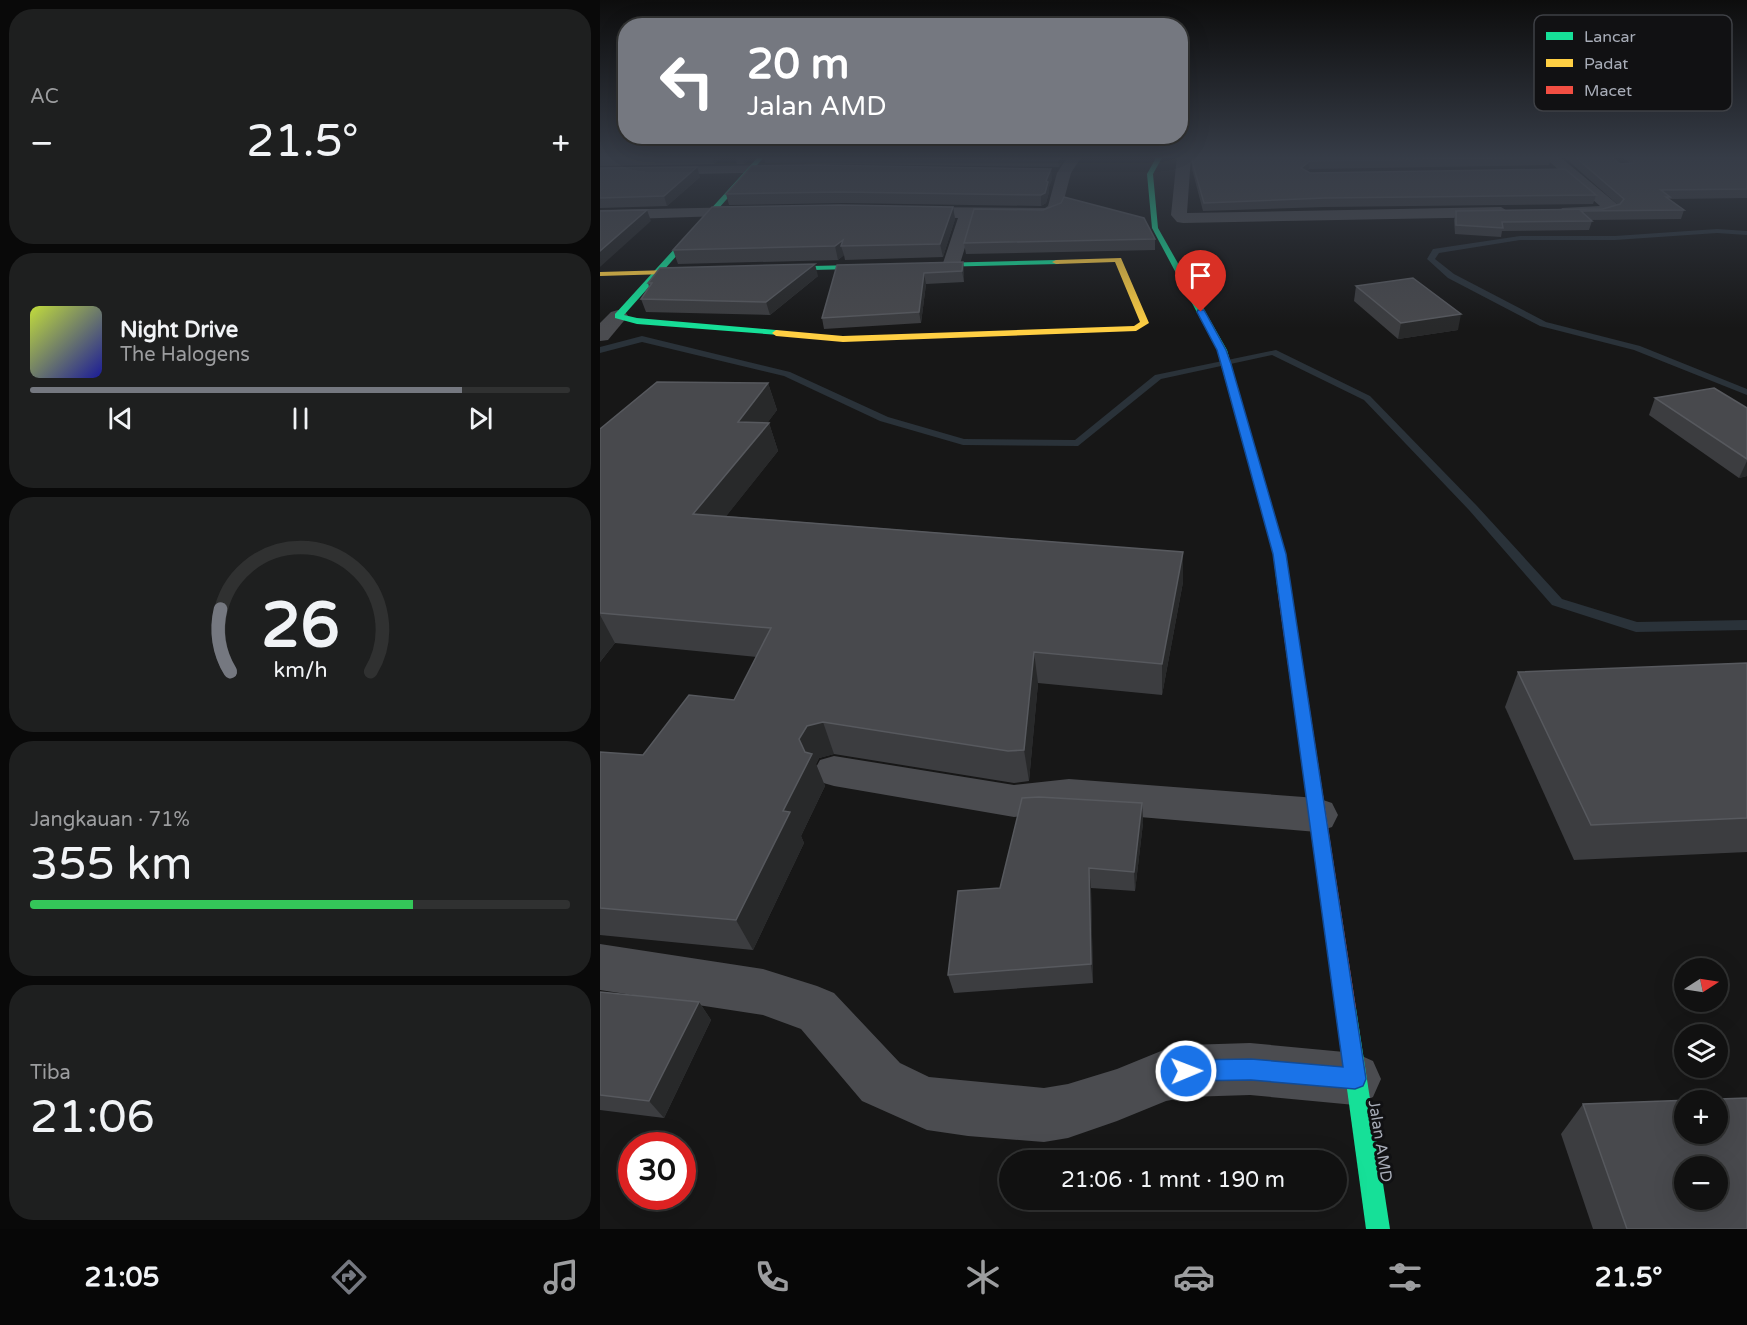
<!DOCTYPE html>
<html lang="id">
<meta charset="utf-8">
<style>
body{margin:0;font-family:"Varela Round",sans-serif;background:#1e1f1f;color:#f1f3f6;height:100vh;display:flex;flex-direction:column;font-size:22px;white-space:nowrap}
*{box-sizing:border-box;margin:0}
p{font-size:20px;color:#9c9d9f}
.icon{flex:none;width:33px;height:33px;fill:none;stroke:currentColor;stroke-width:2;stroke-linecap:round;stroke-linejoin:round}
.map{position:relative;flex:1;overflow:hidden}
.details{display:flex;flex-direction:column;gap:9px;padding:9px;background:#090909;width:600px}
.details>*{flex:none}
.guide{position:absolute;left:18px;top:18px;width:570px;height:126px;border-radius:24px;box-shadow:0 6px 24px #0002,0 0 0 2px #303131;background:#757880;color:#fff;overflow:hidden}
.needle{width:39px;rotate:78deg}
.controls{position:absolute;left:1074px;top:958px;display:grid;gap:12px}
.controls a{display:grid;place-items:center;width:54px;height:54px;border-radius:50%;background:#111;box-shadow:0 6px 24px #0002,0 0 0 2px #303131;font-size:30px}
.speed{position:absolute;left:18px;top:1132px;display:flex;gap:12px;font-size:30px;font-weight:700;text-align:center}
.speed>*{display:grid;place-content:center;width:78px;height:78px;border-radius:50%;background:#111;box-shadow:0 6px 24px #0002,0 0 0 2px #303131;line-height:1}
.speed .limit{border:9px solid #d22;background:#fff;color:#111}
.pin{position:absolute;display:grid;place-items:center;width:51px;height:51px;color:#fff;margin:-62px -26px;border-radius:50% 50% 50% 0;rotate:-45deg;box-shadow:0 0 6px #0007}
.pin .icon{rotate:45deg}
.me{position:absolute;width:66px;margin:-33px;rotate:89deg;stroke-linejoin:round;filter:drop-shadow(0 0 4px #0008)}
.turn{display:flex;align-items:center;gap:21px;height:126px;padding:0 30px;font-size:27px}
.turn .icon{width:78px;height:78px;stroke-width:2.5}
.turn b{display:block;font-size:42px;line-height:51px}
.big{font-size:45px;font-weight:600;line-height:1.1}
.details .card{flex:1;display:flex;flex-direction:column;justify-content:center;gap:9px;min-width:0;padding:0 21px;border-radius:24px;background:#1e1f1f}
.details .dial{align-items:center;gap:0}
.dial svg{height:156px;overflow:visible;fill:none;stroke:#303131;stroke-width:7;stroke-linecap:round;text-anchor:middle}
.dial text{fill:#f1f3f6;stroke:none}
.song{display:flex;align-items:center;gap:18px}
.cover{width:72px;height:72px;border-radius:9px;background:linear-gradient(135deg,hsl(70 70% 55%),hsl(240 70% 35%))}
.played{height:6px;border-radius:3px;background:linear-gradient(90deg,#757880 80%,#303131 80%)}
.keys{display:flex;justify-content:space-around;direction:ltr}
.heat{display:flex;justify-content:space-between;align-items:center;font-size:33px;direction:ltr}
.charge{height:9px;border-radius:4px;background:linear-gradient(90deg,#34c759 71%,#303131 0)}
.trip{position:absolute;left:399px;top:1150px;width:348px;height:60px;border-radius:30px;background:#111;box-shadow:0 6px 24px #0002,0 0 0 2px #303131;font-weight:600;line-height:60px;text-align:center}
.menu{display:flex;height:96px;justify-content:space-around;align-items:center;background:#070707;color:#9c9d9f}
.menu .icon{width:42px;height:42px}
.menu .on{color:#757880}
.menu b{font-size:27px;color:#f1f3f6}
main{display:flex;flex:1;min-height:0}
.map>svg:first-child{display:block}
.lines{fill:none;stroke-linecap:round;stroke-linejoin:round}
.stream{fill:#2a3239;fill-rule:evenodd}
.street{fill:#4b4c50;fill-rule:evenodd}
.fast{fill:#16e098;fill-rule:evenodd}
.slow{fill:#ffcf43;fill-rule:evenodd}
.jam{fill:#f24e42;fill-rule:evenodd}
.wall{fill:#3c3d40}
.shaded-wall{fill:#28292a}
.building{fill:#48494d;stroke:#57595e;stroke-width:1.5;fill-rule:evenodd}
.route{fill:#1a73e8;stroke:#114b97;stroke-width:1.5}
.labels{text-anchor:middle;stroke-width:6;stroke-linejoin:round;paint-order:stroke}
.street-label{font-size:16px;fill:#a8adb8;stroke:#111113}
.key{fill:#111113;stroke:#3e4045;stroke-width:1.5}
.key-label{font-size:16px;fill:#a8adb8}
</style>
<main>
<section class="details">
<div class="card"><p>AC</p>
<div class="heat"><a>−</a><b class="big">21.5°</b><a>+</a></div>
</div>
<div class="card">
<div class="song"><i class="cover"></i><div><b>Night Drive</b><p>The Halogens</p></div></div>
<div class="played"></div>
<div class="keys"><svg class="icon" aria-label="previous" viewBox="0 0 24 24"><path d="M18 5L8 12l10 7zM5 5v14"/></svg><svg class="icon" aria-label="pause" viewBox="0 0 24 24"><path d="M8 5v14M16 5v14"/></svg><svg class="icon" aria-label="next" viewBox="0 0 24 24"><path d="M6 5l10 7-10 7zM19 5v14"/></svg></div>
</div>
<div class="card dial"><svg viewBox="0 0 100 80">
<path d="M14 69A42 42 0 1 1 86 69"/>
<path d="M14 69A42 42 0 0 1 9 37" stroke="#757880"/>
<text x="50" y="56" font-size="32" font-weight="700">26</text>
<text x="50" y="72" font-size="11">km/h</text>
</svg></div>
<div class="card"><p>Jangkauan · 71%</p><b class="big">355 km</b><div class="charge"></div></div>
<div class="card"><p>Tiba</p><b class="big">21:06</b></div>
</section>
<div class="map">
<svg width="1147" height="1229" viewBox="0 0 1147 1229">
<rect width="100%" height="100%" fill="#171717"/>
<g class="lines">
<!-- stream -->
<g class="stream">
<polygon points="1117,229 1147,231 1147,235 1117,233 1015,240 920,240 839,253 835,259 854,274 946,322 1040,346 1147,389 1147,395 1034,350 940,326 848,278 827,259 833,249 920,236 1015,236"/>
<polygon points="42,336 190,372 288,417 364,439 475,440 555,375 676,350 770,396 877,506 962,599 1037,622 1147,620 1147,630 1036,632 952,605 869,510 764,400 672,355 561,379 478,446 363,445 280,421 184,376 42,342 0,353 0,347"/>
</g>
<!-- street -->
<g class="street">
<path d="M468 156H482L471 173 461 211C441 225 398 218 374 218L359 267H345L343 263 358 218 308 217 300 212 308 207 445 208 448 206 457 173Z"/>
<polygon points="577,156 591,156 587,213 901,207 909,212 901,217 583,223 577,222 571,215"/>
<path d="M943 156H959L1017 204 1019 207C1008 220 977 218 962 214L960 211 962 208 1000 206Z"/>
<polygon points="187,165 194,169 192,172 0,176 0,168"/>
<polygon points="146,207 152,209 154,212 152,215 0,220 0,210"/>
<polygon points="18,310 25,312 28,316 8,340 0,341 0,323 11,312"/>
<polygon points="234,756 414,785 469,779 717,798 732,803 738,815 732,827 717,832 469,811 414,817 234,786 220,782 214,771 220,760"/>
<polygon points="0,944 163,969 217,986 234,993 300,1063 329,1077 444,1088 468,1084 517,1069 566,1049 587,1045 650,1043 755,1053 773,1061 781,1079 773,1097 755,1105 650,1095 587,1097 566,1101 517,1121 468,1138 444,1142 368,1136 327,1130 262,1101 201,1029 163,1015 0,990"/>
</g>
<!-- fast -->
<g class="fast">
<polygon points="159,156 165,156 24,315 37,318 176,330 179,331 179,335 37,324 15,318 15,314"/>
<polygon points="557,156 563,156 553,174 558,228 627,350 685,553 692,594 690,597 680,597 678,594 673,553 617,350 552,228 547,174"/>
<polygon points="456,260 459,260 459,264 171,271 167,269 171,267"/>
<polygon points="746,998 753,1001 756,1008 790,1229 766,1229 736,1008 739,1001"/>
</g>
<!-- slow -->
<g class="slow">
<polygon points="521,258 549,323 536,331 243,342 176,336 172,333 176,330 243,336 534,326 540,322 515,262 456,264 452,262 456,260"/>
<polygon points="104,269 104,273 101,273 0,276 0,272"/>
</g>
<!-- jam -->
<polygon class="jam" points="685,590 692,594 756,1008 753,1015 746,1018 739,1015 736,1008 678,594"/>
</g>
<!-- wall -->
<g class="wall">
<polygon points="0,156 123,156 114,164 0,166"/>
<polygon points="135,156 152,156 144,164 137,164"/>
<polygon points="164,156 466,156 459,167 165,163"/>
<polygon points="593,156 951,157 949,165 709,169 706,171 710,173 996,195 993,204 724,207 603,211 592,169"/>
<polygon points="963,156 1010,156 1020,164 1030,163 1021,156 1147,156 1147,198 1070,199 1069,199 1084,210 1081,219 991,220 992,221 989,230 902,231 901,237 855,234 854,220 856,211 1003,209 1018,205"/>
<polygon points="0,168 100,177 67,206 0,208"/>
<polygon points="452,179 449,187 449,192 446,203 441,206 243,203 129,205 126,194"/>
<polygon points="353,207 355,219 343,257 245,260 244,255 238,260 78,264 73,250"/>
<polygon points="555,239 555,250 366,254 364,243"/>
<polygon points="363,262 364,272 364,282 326,284 321,323 224,329 222,318 237,265"/>
<polygon points="218,276 170,315 46,312 41,299 49,287 48,283"/>
<polygon points="756,286 858,330 798,339 754,301"/>
<polygon points="168,383 177,410 167,423 169,423 178,451 126,516 583,552 583,582 562,695 438,683 429,781 414,783 234,754 219,758 216,764 225,786 201,836 204,843 153,950 0,935 0,752 43,755 134,700 157,657 15,643 0,662 0,429"/>
<polygon points="1055,398 1147,408 1147,476 1139,478 1049,415"/>
<polygon points="1147,663 1147,852 974,860 905,707 918,672"/>
<polygon points="542,803 543,823 535,891 491,888 493,983 354,993 348,975"/>
<polygon points="0,992 99,1002 111,1020 64,1118 0,1110"/>
<polygon points="983,1104 1147,1229 993,1229 961,1134"/>
</g>
<!-- shaded-wall -->
<g class="shaded-wall">
<polygon points="112,156 123,156 114,164"/>
<polygon points="143,156 152,156 144,164 142,157"/>
<polygon points="461,156 466,156 459,167 458,160"/>
<polygon points="710,161 709,169 700,176 701,168"/>
<polygon points="97,167 100,177 67,206 64,196"/>
<polygon points="451,169 452,179 449,187 449,192 446,203 441,206 441,195"/>
<polygon points="353,207 355,219 343,257 340,244"/>
<polygon points="47,210 51,221 0,267 0,251"/>
<polygon points="243,240 241,246 244,255 238,260 235,246"/>
<polygon points="363,262 364,272 364,282 362,271"/>
<polygon points="215,264 218,276 170,315 166,302"/>
<polygon points="324,273 326,284 321,323 319,312"/>
<polygon points="861,314 858,330 798,339 801,323"/>
<polygon points="168,383 177,410 158,436 169,423 178,451 105,543 93,514 138,422"/>
<polygon points="1147,461 1147,476 1139,478"/>
<polygon points="583,552 583,582 562,695 562,664"/>
<polygon points="0,615 15,643 0,662"/>
<polygon points="434,652 438,683 429,781 424,750"/>
<polygon points="223,722 234,754 219,758 216,764 225,786 201,836 204,843 153,950 136,920 183,811 199,739 207,726"/>
<polygon points="542,803 543,823 535,891 534,872"/>
<polygon points="489,868 491,888 493,983 491,964"/>
<polygon points="99,1002 111,1020 64,1118 49,1101"/>
</g>
<!-- building -->
<g class="building">
<polygon points="164,156 461,156 458,160"/>
<polygon points="593,156 950,156 951,157 710,161 701,168 710,173 965,169 996,195 725,198 604,203 592,161"/>
<polygon points="974,156 1010,156 1020,164 1033,163 1035,157 1033,156 1147,156 1147,189 1061,190 1070,197 1066,197 1084,210 981,211 992,221 902,222 903,228 856,225 856,211 1003,209 1020,204 1024,199"/>
<polygon points="216,165 451,169 446,181 448,182 445,193 441,195 241,192 126,194 152,166"/>
<polygon points="97,167 64,196 0,198 0,168"/>
<polygon points="464,197 544,218 555,239 364,243 374,209 443,210 461,203"/>
<polygon points="240,205 353,207 340,244 241,246 243,240 235,246 73,250 112,207"/>
<polygon points="47,210 0,251 0,211"/>
<polygon points="363,262 362,271 324,273 319,312 222,318 237,265"/>
<polygon points="215,264 166,302 41,299 52,283 48,283 60,268"/>
<polygon points="813,278 861,314 801,323 756,286"/>
<polygon points="57,382 168,383 138,422 169,423 93,514 583,552 562,664 434,652 424,750 408,751 223,722 207,726 199,739 205,752 212,754 183,811 190,812 136,920 0,908 0,752 43,755 89,695 134,700 171,628 0,613 0,429"/>
<polygon points="1114,388 1147,408 1147,459 1055,398"/>
<polygon points="1147,663 1147,818 991,825 918,672"/>
<polygon points="439,797 542,803 534,872 489,868 491,964 348,975 358,891 400,888 422,798"/>
<polygon points="0,992 99,1002 49,1101 0,1095"/>
<path d="M1147 1098V1229H1027L983 1104ZM1084 1101H1118V1134H1084ZM1084 1167H1118V1200H1084Z"/>
</g>
<!-- sky -->
<linearGradient id="sky" x2="0" y2="1"><stop stop-color="#0d0d0d"/><stop offset="0.48" stop-color="#363c47"/><stop offset="1" stop-color="#363c47" stop-opacity="0"/></linearGradient>
<rect width="1147" height="328" fill="url(#sky)"/>
<!-- route -->
<polygon class="route" points="598,310 604,310 626,350 631,364 686,554 766,1079 763,1086 755,1089 651,1080 586,1081 579,1078 576,1071 579,1063 586,1060 651,1059 743,1067 673,554 621,364 617,350 597,312"/>
<g class="labels">
<!-- street labels -->
<g class="street-label">
<text transform="translate(781 1141) rotate(81)" y="6">Jalan AMD</text>
</g>
</g>
<!-- legend -->
<rect x="934" y="15" width="198" height="96" rx="9" class="key"/>
<rect x="946" y="32" width="27" height="8" fill="#16e098"/>
<rect x="946" y="59" width="27" height="8" fill="#ffcf43"/>
<rect x="946" y="86" width="27" height="8" fill="#f24e42"/>
<g class="key-label">
<text x="984" y="42">Lancar</text>
<text x="984" y="69">Padat</text>
<text x="984" y="96">Macet</text>
</g>
</svg>
<div class="controls">
<a><svg class="needle" viewBox="-14 -14 28 28"><path d="M0-13l5 13h-10z" fill="#e53935"/><path d="M0 13l5-13h-10z" fill="#9c9d9f"/></svg></a>
<a><svg class="icon" aria-label="layers" viewBox="0 0 24 24"><path d="M12 4l9 5-9 5-9-5zM3 14l9 5 9-5"/></svg></a>
<a>+</a>
<a>−</a>
</div>
<div class="speed"><div class="limit">30</div></div>
<div class="pin" style="left:601px;top:312px;background:#d93025"><svg class="icon" aria-label="arrive" viewBox="0 0 24 24"><path d="M6 21V4h12l-3 4 3 4H6"/></svg></div>
<svg class="me" style="left:586px;top:1071px" viewBox="-20 -20 40 40"><circle r="17" fill="#1a73e8" stroke="#fff" stroke-width="3"/><path d="M0-11L8 9 0 5-8 9z" fill="#fff"/></svg>
<div class="trip">21:06 · 1 mnt · 190 m</div>
<div class="guide">
<div class="turn"><svg class="icon" aria-label="left" viewBox="0 0 24 24"><path d="M17 20v-9H6M10 6l-5 5 5 5"/></svg><div><b>20 m</b>Jalan AMD</div></div>
</div>
</div>
</main>
<nav class="menu">
<b>21:05</b>
<svg class="icon on" aria-label="directions" viewBox="0 0 24 24"><path d="M12 3l9 9-9 9-9-9zM9 14v-3h6M13 9l2 2-2 2"/></svg>
<svg class="icon" aria-label="music" viewBox="0 0 24 24"><path d="M9 18V5l10-2v13"/><circle cx="6" cy="18" r="3"/><circle cx="16" cy="16" r="3"/></svg>
<svg class="icon" aria-label="phone" viewBox="0 0 24 24"><path d="M5 4h4l2 5-3 2q2 4 5 5l2-3 5 2v4C11 20 4 13 5 4z"/></svg>
<svg class="icon" aria-label="climate" viewBox="0 0 24 24"><path d="M12 3v18M4 7l16 10M4 17L20 7"/></svg>
<svg class="icon" aria-label="car" viewBox="0 0 24 24"><path d="M5 17H2v-5l4-1 3-4h7l3 4 3 1v5h-3M9 17h6M6 11h13"/><circle cx="7" cy="17" r="2"/><circle cx="17" cy="17" r="2"/></svg>
<svg class="icon" aria-label="filters" viewBox="0 0 24 24"><path d="M4 7h16M4 17h16"/><circle cx="9" cy="7" r="2"/><circle cx="15" cy="17" r="2"/></svg>
<b>21.5°</b>
</nav>
